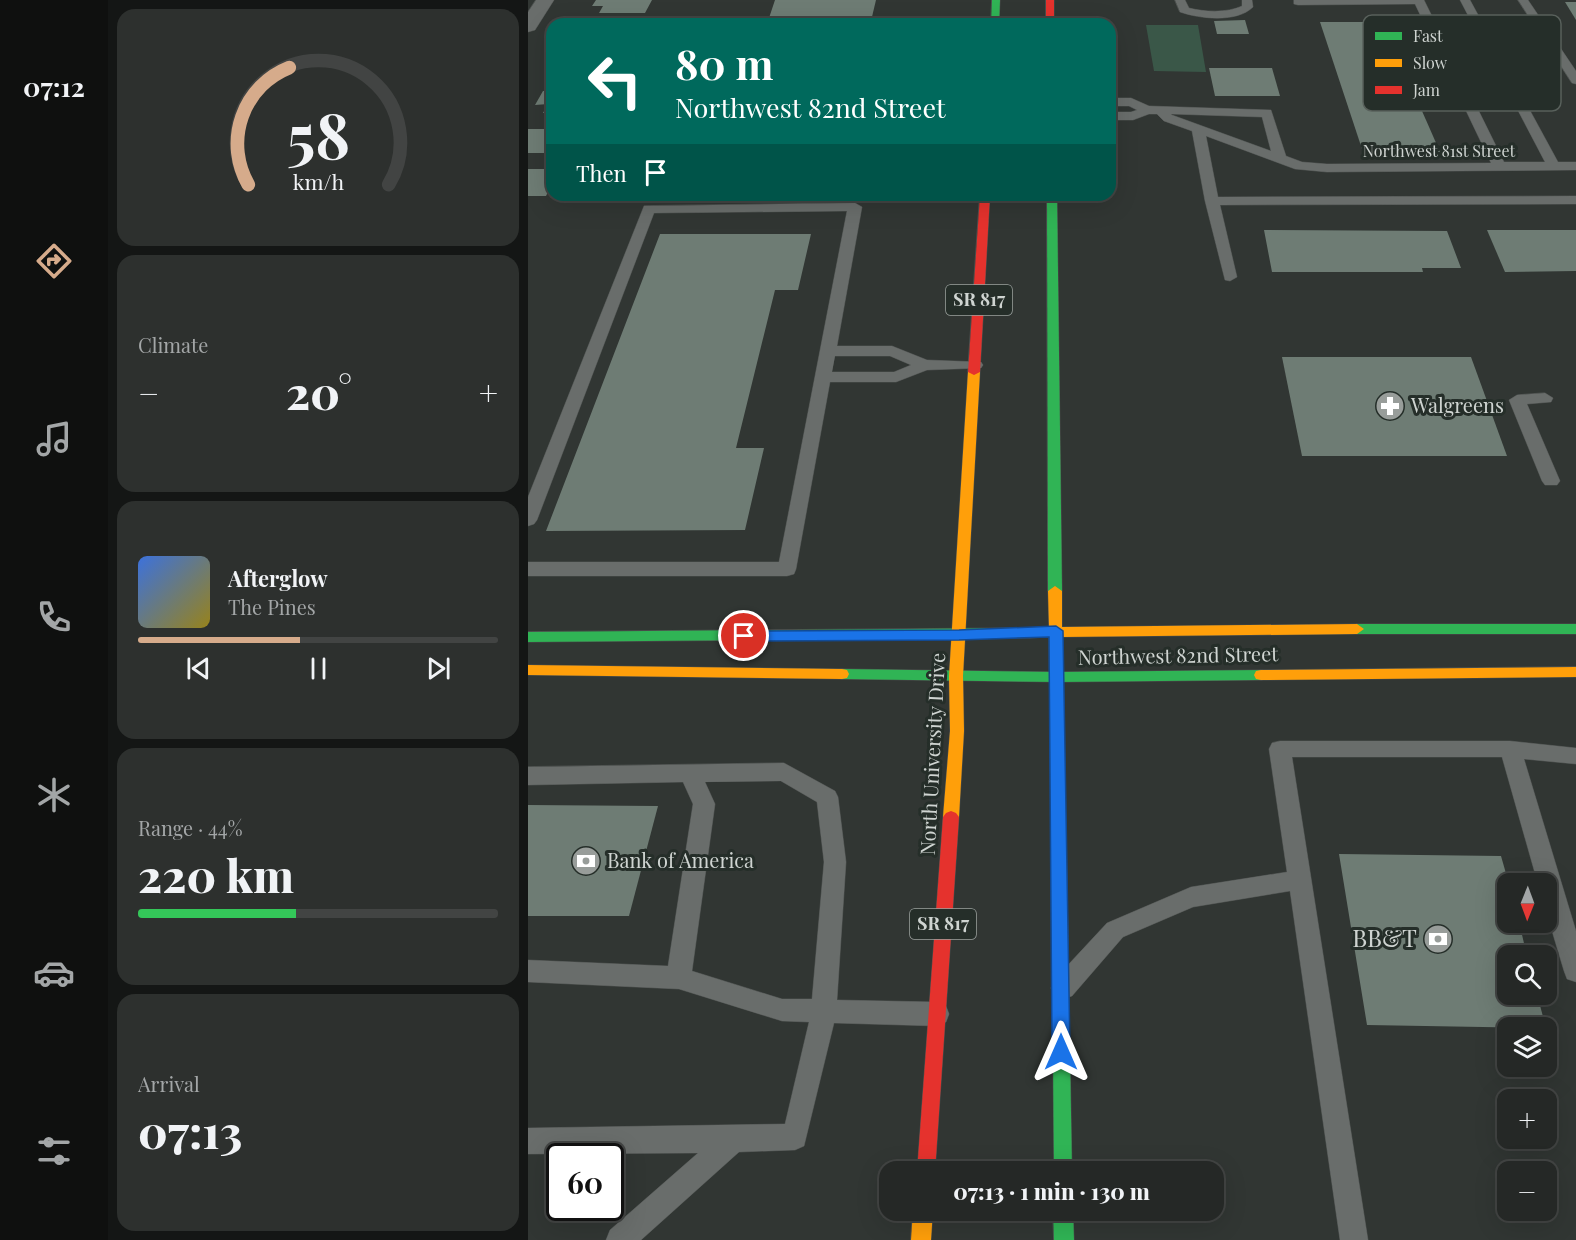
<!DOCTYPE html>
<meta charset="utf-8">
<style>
body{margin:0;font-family:"Playfair Display",serif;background:#2d302e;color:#f1f3f6;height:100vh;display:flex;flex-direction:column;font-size:22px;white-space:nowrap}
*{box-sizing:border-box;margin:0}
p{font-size:20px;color:#a3a6a7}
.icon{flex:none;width:33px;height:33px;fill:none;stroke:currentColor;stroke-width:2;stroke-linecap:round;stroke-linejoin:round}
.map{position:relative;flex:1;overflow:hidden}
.panel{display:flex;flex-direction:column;gap:9px;padding:9px;background:#141615;width:420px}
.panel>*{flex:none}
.hud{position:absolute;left:18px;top:18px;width:570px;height:183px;border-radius:18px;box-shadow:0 6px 24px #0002,0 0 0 2px #424443;background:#00695c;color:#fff;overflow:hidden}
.needle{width:39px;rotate:181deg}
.fabs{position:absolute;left:969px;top:873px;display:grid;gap:12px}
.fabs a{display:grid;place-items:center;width:60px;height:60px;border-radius:12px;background:#252826;box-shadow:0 6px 24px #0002,0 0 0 2px #424443;font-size:30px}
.speed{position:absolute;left:18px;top:1143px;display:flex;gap:12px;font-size:30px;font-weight:700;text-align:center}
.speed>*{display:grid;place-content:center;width:78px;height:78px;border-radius:50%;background:#252826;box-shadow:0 6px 24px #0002,0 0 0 2px #424443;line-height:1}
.speed .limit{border:3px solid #111;border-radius:9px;background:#fff;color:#111}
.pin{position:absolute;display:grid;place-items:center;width:51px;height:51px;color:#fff;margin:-26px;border:3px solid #fff;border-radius:50%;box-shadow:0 2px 6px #0007}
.me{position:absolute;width:66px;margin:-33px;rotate:0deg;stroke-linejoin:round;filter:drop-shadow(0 0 4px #0008)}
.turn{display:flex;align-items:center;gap:21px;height:126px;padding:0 30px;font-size:27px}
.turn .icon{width:78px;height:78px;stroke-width:2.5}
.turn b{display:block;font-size:42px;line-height:51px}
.then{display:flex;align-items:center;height:57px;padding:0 30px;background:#0003;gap:12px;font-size:22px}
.big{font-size:45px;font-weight:800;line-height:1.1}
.panel .tile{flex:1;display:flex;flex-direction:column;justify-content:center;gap:9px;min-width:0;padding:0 21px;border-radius:18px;background:#2d302e}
.panel .dial{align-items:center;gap:0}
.dial svg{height:156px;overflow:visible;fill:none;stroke:#424443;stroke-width:7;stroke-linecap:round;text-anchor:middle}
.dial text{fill:#f1f3f6;stroke:none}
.song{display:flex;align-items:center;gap:18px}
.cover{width:72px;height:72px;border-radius:9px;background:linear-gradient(135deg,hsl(220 70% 55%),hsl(50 70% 35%))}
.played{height:6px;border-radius:3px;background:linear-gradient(90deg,#d6ab8b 45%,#424443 45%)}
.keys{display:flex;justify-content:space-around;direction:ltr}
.heat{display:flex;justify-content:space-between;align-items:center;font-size:33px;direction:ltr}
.charge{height:9px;border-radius:4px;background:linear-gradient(90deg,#34c759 44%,#424443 0)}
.trip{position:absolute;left:351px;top:1161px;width:345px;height:60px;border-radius:18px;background:#252826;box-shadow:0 6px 24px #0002,0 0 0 2px #424443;font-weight:800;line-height:60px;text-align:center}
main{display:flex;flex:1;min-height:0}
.tabs{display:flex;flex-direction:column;width:108px;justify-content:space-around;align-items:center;background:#0f100f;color:#a3a6a7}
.tabs .icon{width:42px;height:42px}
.tabs .on{color:#d6ab8b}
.tabs b{font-size:27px;color:#f1f3f6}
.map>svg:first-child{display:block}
.green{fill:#3a5748}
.building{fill:#6e7c74}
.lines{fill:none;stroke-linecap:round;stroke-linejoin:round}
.lane-casing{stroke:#4d514f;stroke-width:1}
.street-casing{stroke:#4d514f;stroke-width:1}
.fast-casing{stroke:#4d514f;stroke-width:1}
.slow-casing{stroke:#4d514f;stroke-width:1}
.jam-casing{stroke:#4d514f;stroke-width:1}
.lane{fill:#696d6b;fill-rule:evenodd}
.street{fill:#696d6b;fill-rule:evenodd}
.fast{fill:#30b455;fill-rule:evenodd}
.slow{fill:#ff9f0a;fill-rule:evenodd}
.jam{fill:#e5322d;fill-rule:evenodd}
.route{fill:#1a73e8;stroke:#114b97;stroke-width:1.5}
.labels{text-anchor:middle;stroke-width:6;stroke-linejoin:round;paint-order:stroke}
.far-street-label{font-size:16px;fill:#cfd4d1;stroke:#252e29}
.shield{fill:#252e29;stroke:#9ca29f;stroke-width:1.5}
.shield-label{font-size:18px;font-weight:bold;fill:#cfd4d1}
.poi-label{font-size:20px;fill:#cfd4d1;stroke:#252e29;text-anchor:start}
.street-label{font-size:20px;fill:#cfd4d1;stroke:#252e29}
.near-poi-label{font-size:24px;fill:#cfd4d1;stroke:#252e29;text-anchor:end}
.key{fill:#252e29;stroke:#58605b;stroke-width:1.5}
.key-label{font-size:16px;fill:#cfd4d1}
</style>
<main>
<nav class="tabs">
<b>07:12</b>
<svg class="icon on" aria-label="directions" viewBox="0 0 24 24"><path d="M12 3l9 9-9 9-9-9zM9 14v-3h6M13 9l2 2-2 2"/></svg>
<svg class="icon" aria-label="music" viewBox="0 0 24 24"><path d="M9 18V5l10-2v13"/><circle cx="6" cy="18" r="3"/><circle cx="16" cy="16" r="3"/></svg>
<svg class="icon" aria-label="phone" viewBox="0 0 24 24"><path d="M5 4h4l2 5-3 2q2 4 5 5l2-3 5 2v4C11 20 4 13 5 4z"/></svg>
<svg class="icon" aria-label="climate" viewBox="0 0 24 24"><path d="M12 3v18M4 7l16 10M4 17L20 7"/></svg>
<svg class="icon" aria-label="car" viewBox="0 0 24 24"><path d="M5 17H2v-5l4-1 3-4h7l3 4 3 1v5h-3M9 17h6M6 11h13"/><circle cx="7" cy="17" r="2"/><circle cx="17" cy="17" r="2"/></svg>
<svg class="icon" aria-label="filters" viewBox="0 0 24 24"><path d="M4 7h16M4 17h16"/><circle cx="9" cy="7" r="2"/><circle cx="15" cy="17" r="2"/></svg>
</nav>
<section class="panel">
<div class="tile dial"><svg viewBox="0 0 100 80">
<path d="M14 69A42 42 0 1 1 86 69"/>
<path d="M14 69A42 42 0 0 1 35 9" stroke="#d6ab8b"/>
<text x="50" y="56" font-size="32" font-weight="700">58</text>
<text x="50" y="72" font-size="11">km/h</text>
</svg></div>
<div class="tile"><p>Climate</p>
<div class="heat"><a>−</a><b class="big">20°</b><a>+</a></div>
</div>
<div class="tile">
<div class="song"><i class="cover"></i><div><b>Afterglow</b><p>The Pines</p></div></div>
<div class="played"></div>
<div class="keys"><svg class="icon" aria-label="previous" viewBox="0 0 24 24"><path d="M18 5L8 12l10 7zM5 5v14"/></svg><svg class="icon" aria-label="pause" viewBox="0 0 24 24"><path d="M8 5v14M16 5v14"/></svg><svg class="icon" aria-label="next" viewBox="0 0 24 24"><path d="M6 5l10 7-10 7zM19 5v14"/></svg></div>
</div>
<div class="tile"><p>Range · 44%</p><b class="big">220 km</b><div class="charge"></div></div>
<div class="tile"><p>Arrival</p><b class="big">07:13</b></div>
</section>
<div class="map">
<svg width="1048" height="1240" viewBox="0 0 1048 1240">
<rect width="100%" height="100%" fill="#313633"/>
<!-- green -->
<polygon class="green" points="618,25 670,25 678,72 626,71"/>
<!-- building -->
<g class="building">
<polygon points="68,0 124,0 117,13 71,13 75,6 64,6"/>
<polygon points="247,0 348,0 343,21 240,21"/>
<polygon points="1037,2 1048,2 1048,20"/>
<polygon points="717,20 721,34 689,34 686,21"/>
<polygon points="58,21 104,21 102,24 56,24"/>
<polygon points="792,22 855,22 912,152 835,152"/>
<polygon points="681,68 744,68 752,96 687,96"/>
<polygon points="15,91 24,91 24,113 15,113 20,104 7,105"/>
<rect x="0" y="129" width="24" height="24"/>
<polygon points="0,169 24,169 24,184 18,196 0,196"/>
<polygon points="736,230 919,231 933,268 894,268 895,272 744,272"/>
<polygon points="959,230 1048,230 1048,271 977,272"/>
<polygon points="132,234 283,234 270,290 247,290 208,448 236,448 217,530 18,531"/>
<polygon points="754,357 943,357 979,456 774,456"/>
<polygon points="0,805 130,806 101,916 0,916"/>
<polygon points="811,854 973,856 981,884 980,922 991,922 999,956 980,956 980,994 1009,994 1018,1028 839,1025"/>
</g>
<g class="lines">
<!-- lane casing -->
<g class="lane-casing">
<g id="lane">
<path d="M647 0H657L661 8C677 12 699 13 714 6V0H724L725 7C709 23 672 19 652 12Z"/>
<path d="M766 0H896L976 162H1017L932 0H942L1030 162H1048V170L799 172 767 169 678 136 690 197 1048 196V204L692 205 709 277 702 281 697 280 677 201 664 131 636 121 629 114H621L605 120H582V112H603L609 110 601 106H582V98H603L621 106 743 110 758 156 774 162 799 164 963 163 887 4 770 5 766 4ZM643 114 734 117 743 151 644 115Z"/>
<polygon points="990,0 1000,0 1048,71 1048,84 1044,83"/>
<polygon points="408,17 414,20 413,24 401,24 404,18"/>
<path d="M327 203 334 207 309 346H364L399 360 453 362 455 365 453 368 399 370 368 382H302L268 569 266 574 259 576H0V562H251L319 211 126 213 9 520 6 524 0 526V497L116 206ZM307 356H362L383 365 366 372H304Z"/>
<polygon points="1017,393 1025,398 1023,402 999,404 1032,481 1029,485 1017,485 1014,481 981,400 989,395"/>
<polygon points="752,741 982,741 1048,748 1048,764 996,759 1048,931 1048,982 1039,979 1036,971 1018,911 1018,884 1010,884 974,757 764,757 840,1240 812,1240 762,891 665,907 595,937 544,996 535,999 526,996 523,988 526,980 579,923 663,887 759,872 741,749 744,743"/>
<path d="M256 763 307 791 310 797 318 862 309 1000 409 1002 418 1006 421 1014 418 1022 409 1026 306 1023 276 1146 267 1150 211 1152 113 1240H78L82 1230 170 1153 0 1154V1128L257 1124 281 1022 254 1021 151 989 0 982V960L140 966 165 804 155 782 0 785V767ZM253 781 289 802 296 862 284 999H254L164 971 187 804 177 782Z"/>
</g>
</g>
<!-- street casing -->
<g class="street-casing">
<polygon id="street" points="8,0 26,0 7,30 0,32 0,12"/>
</g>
<!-- fast casing -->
<g class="fast-casing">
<g id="fast">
<polygon points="464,0 472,0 471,24 463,24"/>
<polygon points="519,195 529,195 534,591 527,596 520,591"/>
<polygon points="829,624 1048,624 1048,634 829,634 822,629"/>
<polygon points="502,628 509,633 502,638 0,642 0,632"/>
<polygon points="314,669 530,672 733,670 738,671 740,675 738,679 733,680 530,682 314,679 309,678 307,674 309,670"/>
<polygon points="532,929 538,931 540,936 544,1172 526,1172 524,936 526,931"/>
<polygon points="525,1210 545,1210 546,1240 526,1240"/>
</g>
</g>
<!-- slow casing -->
<g class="slow-casing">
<g id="slow">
<polygon points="446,369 452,372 435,676 436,731 431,817 428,821 423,823 418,821 415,817 422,731 421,676 440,372"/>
<polygon points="527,586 534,591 534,627 829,624 836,629 829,634 534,637 540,936 538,941 532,943 526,941 524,936 521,637 502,638 495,633 502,628 521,628 520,591"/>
<polygon points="0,665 314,669 319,670 321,674 319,678 314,679 0,675"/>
<polygon points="1048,667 1048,677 733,680 728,679 726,675 728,671 733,670"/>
<polygon points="385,1210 405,1210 403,1240 383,1240"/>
</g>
</g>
<!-- jam casing -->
<g class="jam-casing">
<g id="jam">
<rect x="518" y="0" width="8" height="24"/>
<polygon points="452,195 462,195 452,372 446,375 440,372"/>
<polygon points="423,811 428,813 431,817 407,1172 389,1172 415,817 418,813"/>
</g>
</g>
<!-- lane -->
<use href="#lane" class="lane"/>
<!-- street -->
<use href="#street" class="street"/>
<!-- fast -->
<use href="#fast" class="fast"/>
<!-- slow -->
<use href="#slow" class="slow"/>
<!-- jam -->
<use href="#jam" class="jam"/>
</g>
<!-- route -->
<polygon class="route" points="528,626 535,631 542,1052 540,1058 533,1061 527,1058 524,1052 521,637 431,640 216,641 209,636 216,631 431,630"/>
<!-- icons -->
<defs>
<g id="pharmacy-disc" transform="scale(1.5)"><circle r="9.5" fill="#989d9a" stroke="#252e29"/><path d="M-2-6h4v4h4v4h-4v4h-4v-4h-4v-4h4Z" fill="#fff"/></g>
<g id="bank-disc" transform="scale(1.5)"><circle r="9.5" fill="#989d9a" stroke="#252e29"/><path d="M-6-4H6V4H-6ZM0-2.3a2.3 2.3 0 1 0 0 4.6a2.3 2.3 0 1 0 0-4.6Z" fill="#fff"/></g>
</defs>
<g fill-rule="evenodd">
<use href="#pharmacy-disc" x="862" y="406"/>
<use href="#bank-disc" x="58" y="861"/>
<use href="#bank-disc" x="910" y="939"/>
</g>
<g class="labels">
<!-- far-street labels -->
<g class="far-street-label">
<text x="911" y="157">Northwest 81st Street</text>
</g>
<!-- shield labels -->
<g class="shield">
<rect x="418" y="285" width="66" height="30" rx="4.5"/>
<rect x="382" y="909" width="66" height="30" rx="4.5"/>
</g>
<g class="shield-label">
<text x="451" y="306">SR 817</text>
<text x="415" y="930">SR 817</text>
</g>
<!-- poi labels -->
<g class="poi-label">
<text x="883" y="413">Walgreens</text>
<text x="79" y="868">Bank of America</text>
</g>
<!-- street labels -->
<g class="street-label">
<text transform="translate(650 656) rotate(-1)" y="7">Northwest 82nd Street</text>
<text transform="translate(405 754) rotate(-87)" y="7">North University Drive</text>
</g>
<!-- near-poi labels -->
<g class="near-poi-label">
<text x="889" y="947">BB&amp;T</text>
</g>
</g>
<!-- legend -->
<rect x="835" y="15" width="198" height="96" rx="9" class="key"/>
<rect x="847" y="32" width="27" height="8" fill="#30b455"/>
<rect x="847" y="59" width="27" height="8" fill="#ff9f0a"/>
<rect x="847" y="86" width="27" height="8" fill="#e5322d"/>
<g class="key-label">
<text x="885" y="42">Fast</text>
<text x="885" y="69">Slow</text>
<text x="885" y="96">Jam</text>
</g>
</svg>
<div class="fabs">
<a><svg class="needle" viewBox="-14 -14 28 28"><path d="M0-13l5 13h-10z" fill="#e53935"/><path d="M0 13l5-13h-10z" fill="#a3a6a7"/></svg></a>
<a><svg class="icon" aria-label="search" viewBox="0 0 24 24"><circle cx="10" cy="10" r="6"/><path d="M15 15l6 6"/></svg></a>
<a><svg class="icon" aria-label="layers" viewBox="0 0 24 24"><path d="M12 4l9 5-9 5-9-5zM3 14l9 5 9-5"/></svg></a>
<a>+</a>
<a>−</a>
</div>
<div class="speed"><div class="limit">60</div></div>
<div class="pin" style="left:216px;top:636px;background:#d93025"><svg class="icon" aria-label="arrive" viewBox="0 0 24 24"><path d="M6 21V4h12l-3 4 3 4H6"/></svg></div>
<svg class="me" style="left:533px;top:1052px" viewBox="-20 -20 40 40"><path d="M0-17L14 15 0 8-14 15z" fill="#1a73e8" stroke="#fff" stroke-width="4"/></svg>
<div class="trip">07:13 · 1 min · 130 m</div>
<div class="hud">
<div class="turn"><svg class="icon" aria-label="left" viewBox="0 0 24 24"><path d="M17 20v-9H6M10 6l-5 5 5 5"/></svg><div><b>80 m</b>Northwest 82nd Street</div></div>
<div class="then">Then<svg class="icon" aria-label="arrive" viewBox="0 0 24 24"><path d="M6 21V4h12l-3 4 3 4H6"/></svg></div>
</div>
</div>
</main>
